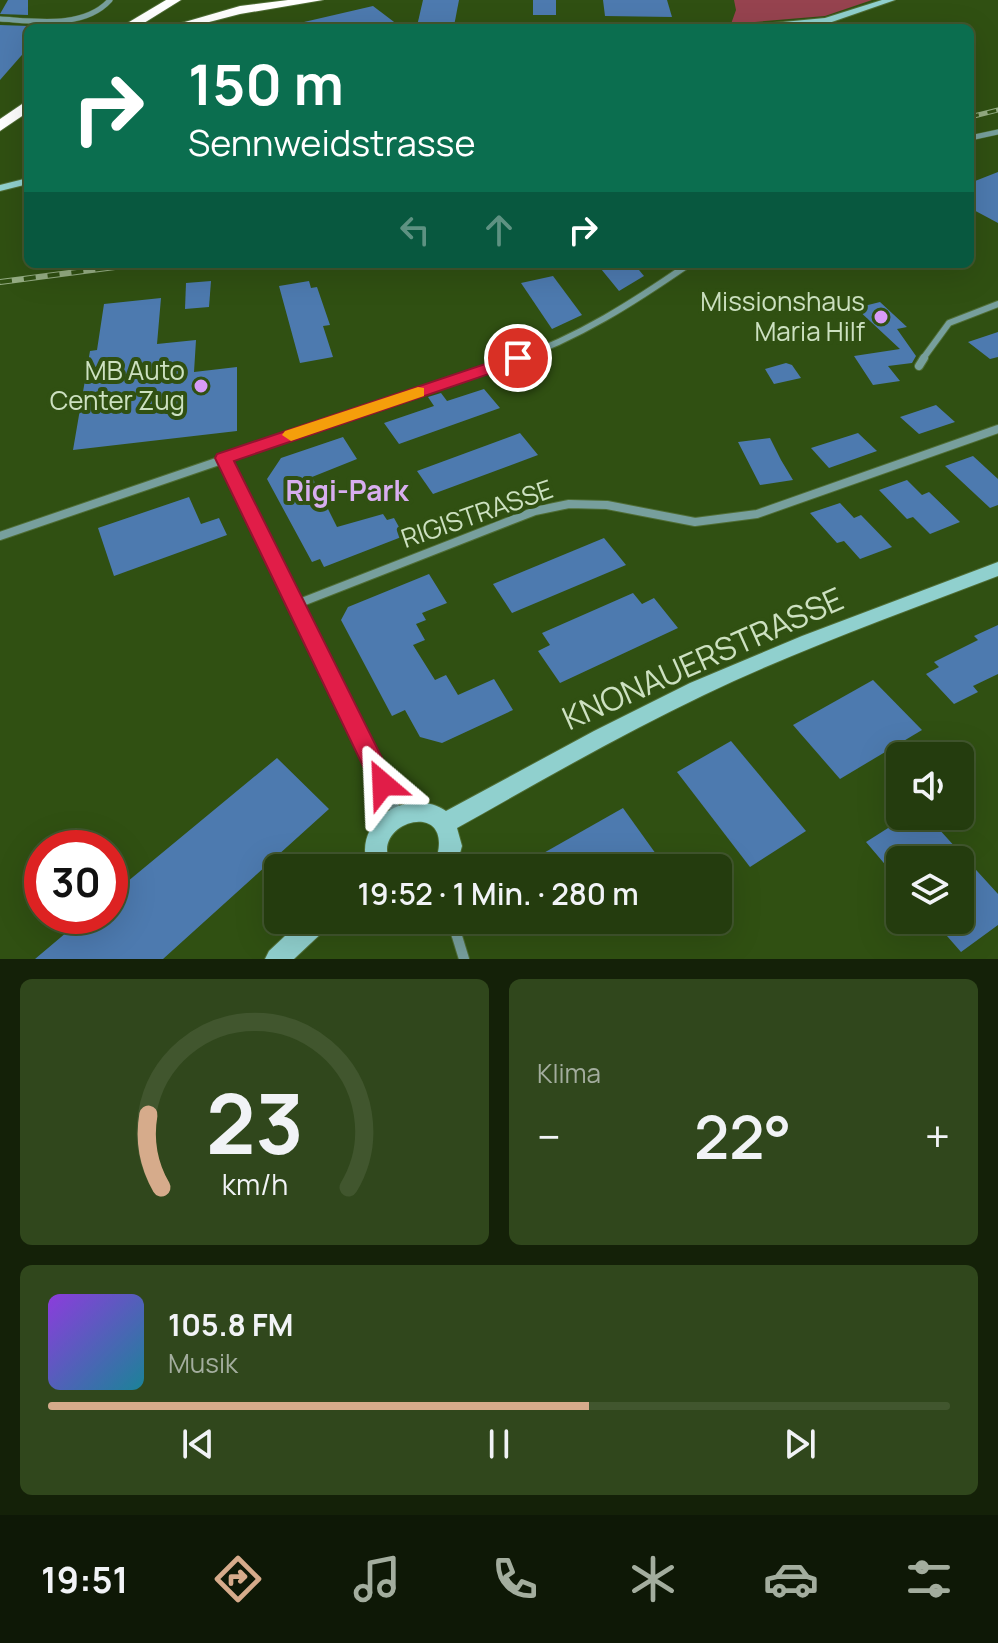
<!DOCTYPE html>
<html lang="de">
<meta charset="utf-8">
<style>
body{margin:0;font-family:Manrope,sans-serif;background:#30471c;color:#f1f3f6;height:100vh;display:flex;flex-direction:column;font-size:30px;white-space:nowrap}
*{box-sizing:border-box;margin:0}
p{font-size:26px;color:#a3ad9e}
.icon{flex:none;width:44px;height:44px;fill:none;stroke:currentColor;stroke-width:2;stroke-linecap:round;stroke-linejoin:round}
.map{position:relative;height:959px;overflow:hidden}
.side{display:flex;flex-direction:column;gap:20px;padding:20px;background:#142108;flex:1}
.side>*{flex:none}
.top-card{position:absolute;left:24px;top:24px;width:950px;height:244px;border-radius:12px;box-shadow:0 8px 32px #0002,0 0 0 2px #41562e;background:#0b6e4f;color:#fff;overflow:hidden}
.controls{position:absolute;left:886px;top:742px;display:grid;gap:16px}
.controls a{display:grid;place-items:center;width:88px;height:88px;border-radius:12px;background:#243c0e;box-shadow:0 8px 32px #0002,0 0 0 2px #41562e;font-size:40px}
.speed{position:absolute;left:24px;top:830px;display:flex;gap:16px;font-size:40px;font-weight:700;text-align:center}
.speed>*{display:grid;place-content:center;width:104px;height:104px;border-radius:50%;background:#243c0e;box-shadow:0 8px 32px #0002,0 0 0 2px #41562e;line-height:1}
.speed .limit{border:12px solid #d22;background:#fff;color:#111}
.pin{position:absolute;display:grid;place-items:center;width:68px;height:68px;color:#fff;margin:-34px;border:4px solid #fff;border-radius:50%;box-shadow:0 2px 8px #0007}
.me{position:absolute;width:88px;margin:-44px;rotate:334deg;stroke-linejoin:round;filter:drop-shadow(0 0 6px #0008)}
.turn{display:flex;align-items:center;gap:28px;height:168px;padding:0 32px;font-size:36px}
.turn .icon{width:104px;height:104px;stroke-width:2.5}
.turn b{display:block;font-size:56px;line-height:68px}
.lanes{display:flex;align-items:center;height:76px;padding:0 32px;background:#0003;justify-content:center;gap:40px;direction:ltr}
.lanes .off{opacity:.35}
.big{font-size:60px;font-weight:600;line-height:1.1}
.side .widget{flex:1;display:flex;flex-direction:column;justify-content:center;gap:12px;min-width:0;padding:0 28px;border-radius:12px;background:#30471c}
.side .dial{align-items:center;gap:0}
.dial svg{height:208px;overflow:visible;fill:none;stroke:#41562e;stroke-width:7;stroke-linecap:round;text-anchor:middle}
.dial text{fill:#f1f3f6;stroke:none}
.song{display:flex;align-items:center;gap:24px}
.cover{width:96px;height:96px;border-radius:12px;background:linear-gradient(135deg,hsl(270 70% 55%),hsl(190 70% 35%))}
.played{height:8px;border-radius:4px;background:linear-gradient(90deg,#d6ab8b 60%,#41562e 60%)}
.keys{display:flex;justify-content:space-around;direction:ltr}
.heat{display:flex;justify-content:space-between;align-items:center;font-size:44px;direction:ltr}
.side .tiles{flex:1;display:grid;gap:20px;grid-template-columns:1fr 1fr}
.widget:last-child{grid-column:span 2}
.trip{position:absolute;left:264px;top:854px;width:468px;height:80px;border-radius:12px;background:#243c0e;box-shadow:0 8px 32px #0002,0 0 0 2px #41562e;font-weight:600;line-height:80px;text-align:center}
.menu{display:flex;height:128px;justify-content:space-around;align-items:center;background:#0e1806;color:#a3ad9e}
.menu .icon{width:56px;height:56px}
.menu .current{color:#d6ab8b}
.menu b{font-size:36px;color:#f1f3f6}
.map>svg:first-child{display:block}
.green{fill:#96434f}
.building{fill:#4d7aaf}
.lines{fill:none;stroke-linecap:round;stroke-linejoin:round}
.street-far3-casing{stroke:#4f6d35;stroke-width:6}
.street-far2-casing{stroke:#4f6d35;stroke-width:8}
.street-far1-casing{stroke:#4f6d35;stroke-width:10}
.street-casing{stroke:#4f6d35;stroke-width:12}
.secondary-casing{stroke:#4f6d35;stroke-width:2}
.highway-casing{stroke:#4f6d35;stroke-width:2}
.street-far3{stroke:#779f9d;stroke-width:5}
.street-far2{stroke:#779f9d;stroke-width:6}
.street-far1{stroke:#779f9d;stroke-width:8}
.street{stroke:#779f9d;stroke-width:10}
.secondary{fill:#90d0ce;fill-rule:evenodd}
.highway{fill:#fff;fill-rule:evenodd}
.rail-far1-casing{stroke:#95ad83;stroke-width:5}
.rail-casing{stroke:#95ad83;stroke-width:6}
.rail-far1{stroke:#305012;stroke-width:3;stroke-dasharray:9;stroke-linecap:butt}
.rail{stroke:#305012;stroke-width:4;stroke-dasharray:12;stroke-linecap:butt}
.route{fill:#e11d48;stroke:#92132f;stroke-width:2}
.slow{fill:#f59e0b}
.poi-dot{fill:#d89bf8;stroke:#305012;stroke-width:3}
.labels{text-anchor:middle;stroke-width:8;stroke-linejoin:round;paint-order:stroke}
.poi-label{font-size:26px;fill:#cde1c1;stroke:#305012;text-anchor:end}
.street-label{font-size:26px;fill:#cde1c1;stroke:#305012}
.neighbourhood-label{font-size:28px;font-weight:bold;fill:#d8aeef;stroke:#305012}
.near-street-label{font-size:32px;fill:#cde1c1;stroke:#305012}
</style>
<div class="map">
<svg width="998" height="959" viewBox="0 0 998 959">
<rect width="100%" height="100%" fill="#305012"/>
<!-- green -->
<polygon class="green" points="734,0 872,0 825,16 731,24 736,10"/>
<!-- building -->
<g class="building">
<polygon points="8,0 28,0 28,15 0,14"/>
<polygon points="423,0 459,0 454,26 417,26"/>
<rect x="533" y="0" width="23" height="15"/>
<polygon points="603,0 667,0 672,17 605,16"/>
<polygon points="373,6 402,28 304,28 304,22"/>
<polygon points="0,25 28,26 28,48 0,80"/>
<polygon points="998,172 998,223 970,208 970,183"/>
<polygon points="597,264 634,264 644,276 619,291"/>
<polygon points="553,276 582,315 552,329 521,283"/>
<polygon points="211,281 209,307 185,309 186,283"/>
<polygon points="309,281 311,288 317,287 330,325 323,326 333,357 300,363 279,286"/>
<polygon points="161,298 157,344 196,340 194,372 237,367 237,431 73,450 90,351 97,350 104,304"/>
<polygon points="880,302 907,327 897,329 916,356 912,363 888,366 900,381 873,385 854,356 900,349 856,308"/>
<polygon points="998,332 998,357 990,359 968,342"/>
<polygon points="786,363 792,365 801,378 774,384 765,369"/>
<polygon points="484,389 500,408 399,444 384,423 434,406 428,397 441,393 447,401"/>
<polygon points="936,405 955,422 919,434 900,417"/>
<polygon points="520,433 538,455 433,494 417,471"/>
<polygon points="858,433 877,451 829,468 811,448"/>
<polygon points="343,437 357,459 312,477 337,527 383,514 387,520 394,518 404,536 324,567 320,559 312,562 267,479 281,458"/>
<polygon points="770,438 781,460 793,480 760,485 738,442"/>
<polygon points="973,456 998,479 998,505 990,508 945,466"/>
<polygon points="907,480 922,495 929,492 960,522 930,534 913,517 907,519 879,490"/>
<polygon points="189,497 201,524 219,518 227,535 114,576 98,528"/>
<polygon points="840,503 854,518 861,515 892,547 860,559 844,541 837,543 810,513"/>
<polygon points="604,538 626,565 512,613 493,584"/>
<polygon points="429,574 447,603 422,613 426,620 416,624 425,640 413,645 435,680 446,675 458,695 494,679 513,710 442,743 420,737 405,710 392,716 341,620 348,607"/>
<polygon points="633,593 642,604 654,598 678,628 560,683 538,651 550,645 542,633"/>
<polygon points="998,625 998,674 973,686 978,692 954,704 926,674 939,667 934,662 978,640 974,636"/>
<polygon points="873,680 922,730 840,779 793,725"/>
<polygon points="731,741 806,831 750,867 677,772"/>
<polygon points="277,758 329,809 163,959 35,959 86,916 110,916 110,896"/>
<polygon points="623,808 666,868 539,868 533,859"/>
<polygon points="907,816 927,816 998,894 998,925 961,952 933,920 960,920 960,860 900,860 900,882 866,842"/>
</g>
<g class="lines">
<!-- street-far3 casing -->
<g class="street-far3-casing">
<g id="street-far3">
<path d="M0 19C35 21 84 29 110 0"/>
<polyline points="970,138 998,132"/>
</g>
</g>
<!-- street-far2 casing -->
<g class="street-far2-casing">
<g id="street-far2">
<path d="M514 360C578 338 634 302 689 264"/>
<polyline points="922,360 949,323 998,304"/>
</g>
</g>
<!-- street-far1 casing -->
<g class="street-far1-casing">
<g id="street-far1">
<polyline points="919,366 924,358"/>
<polyline points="224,458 304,622"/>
<polyline points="0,536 520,358"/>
<polyline points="297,604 535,511 569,504 607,505 695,522 757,514 998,429"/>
</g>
</g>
<!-- street casing -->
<g class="street-casing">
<g id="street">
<polyline points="303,620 398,815"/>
<polyline points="452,920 464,959"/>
</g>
</g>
<!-- secondary casing -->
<g class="secondary-casing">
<g id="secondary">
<polygon points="882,0 895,0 826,24 747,28 751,25 825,18"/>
<polygon points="511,25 736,25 740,28 507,28"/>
<polygon points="28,178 28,184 0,191 0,185"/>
<path d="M998 562V576C899 614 800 649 704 695 620 735 539 782 457 828L462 846 456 868H433C460 803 387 816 387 850 387 855 391 863 392 868H370C368 862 365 855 365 850 366 810 416 790 446 811L594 731 690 683 802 636Z"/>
<polygon points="302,920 330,920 327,928 294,959 265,959 269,951"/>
</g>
</g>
<!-- highway casing -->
<g class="highway-casing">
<g id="highway">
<polygon points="166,0 181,0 136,28 119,28"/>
<polygon points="288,0 323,0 240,14 186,28 164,28 240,6"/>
<polygon points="28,100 28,112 0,131 0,119"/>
</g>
</g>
<!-- street-far3 -->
<use href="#street-far3" class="street-far3"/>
<!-- street-far2 -->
<use href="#street-far2" class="street-far2"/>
<!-- street-far1 -->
<use href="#street-far1" class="street-far1"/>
<!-- street -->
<use href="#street" class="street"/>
<!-- secondary -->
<use href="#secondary" class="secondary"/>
<!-- highway -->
<use href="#highway" class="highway"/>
<!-- rail-far1 casing -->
<g class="rail-far1-casing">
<polyline id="rail-far1" points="970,117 998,110"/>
</g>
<!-- rail casing -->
<g class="rail-casing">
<polyline id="rail" points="0,282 138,264"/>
</g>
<!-- rail-far1 -->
<use href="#rail-far1" class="rail-far1"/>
<!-- rail -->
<use href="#rail" class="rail"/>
</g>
<!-- route -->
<polygon class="route" points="518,353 524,355 524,362 234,461 395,784 392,791 383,794 375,791 215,458 217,454"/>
<!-- slow -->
<polygon class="slow" points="418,387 424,388 424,396 291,441 282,435 285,431"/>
<!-- markers -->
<g class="poi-dot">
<circle cx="881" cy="317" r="8"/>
<circle cx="201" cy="386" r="8"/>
</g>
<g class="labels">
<!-- poi labels -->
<g class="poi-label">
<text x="865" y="311">Missionshaus<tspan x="865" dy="30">Maria Hilf</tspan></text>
<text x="185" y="380">MB Auto<tspan x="185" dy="30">Center Zug</tspan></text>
</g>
<!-- street labels -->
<g class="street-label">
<text transform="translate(477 514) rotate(-19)" y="9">RIGISTRASSE</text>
</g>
<!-- neighbourhood labels -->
<g class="neighbourhood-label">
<text x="347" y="501">Rigi-Park</text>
</g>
<!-- near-street labels -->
<g class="near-street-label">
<text transform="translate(703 659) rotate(-24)" y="11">KNONAUERSTRASSE</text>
</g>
</g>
</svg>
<div class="controls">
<a><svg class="icon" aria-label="sound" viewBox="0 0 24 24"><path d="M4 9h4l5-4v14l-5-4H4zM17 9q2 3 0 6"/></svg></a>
<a><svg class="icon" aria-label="layers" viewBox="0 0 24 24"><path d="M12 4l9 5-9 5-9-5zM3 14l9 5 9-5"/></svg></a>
</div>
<div class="speed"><div class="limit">30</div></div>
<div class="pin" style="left:518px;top:358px;background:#d93025"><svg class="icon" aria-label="arrive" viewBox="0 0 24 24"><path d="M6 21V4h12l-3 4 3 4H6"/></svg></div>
<svg class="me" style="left:383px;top:784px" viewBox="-20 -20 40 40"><path d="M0-17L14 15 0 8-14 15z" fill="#e11d48" stroke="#fff" stroke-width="4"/></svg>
<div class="trip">19:52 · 1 Min. · 280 m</div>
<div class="top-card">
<div class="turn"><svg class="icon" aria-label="right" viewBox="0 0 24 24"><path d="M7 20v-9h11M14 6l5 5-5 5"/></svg><div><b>150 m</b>Sennweidstrasse</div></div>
<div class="lanes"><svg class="icon off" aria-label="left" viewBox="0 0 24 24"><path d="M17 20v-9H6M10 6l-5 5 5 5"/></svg><svg class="icon off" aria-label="ahead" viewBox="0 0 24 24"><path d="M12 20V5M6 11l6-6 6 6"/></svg><svg class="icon" aria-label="right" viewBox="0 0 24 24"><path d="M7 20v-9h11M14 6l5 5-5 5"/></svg></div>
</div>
</div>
<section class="side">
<div class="tiles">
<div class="widget dial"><svg viewBox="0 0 100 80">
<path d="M14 69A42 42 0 1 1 86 69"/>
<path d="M14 69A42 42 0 0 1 9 41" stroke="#d6ab8b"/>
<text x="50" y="56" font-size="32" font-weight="700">23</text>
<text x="50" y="72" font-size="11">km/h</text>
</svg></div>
<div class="widget"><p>Klima</p>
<div class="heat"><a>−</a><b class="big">22°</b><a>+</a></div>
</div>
<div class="widget">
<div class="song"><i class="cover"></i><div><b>105.8 FM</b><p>Musik</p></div></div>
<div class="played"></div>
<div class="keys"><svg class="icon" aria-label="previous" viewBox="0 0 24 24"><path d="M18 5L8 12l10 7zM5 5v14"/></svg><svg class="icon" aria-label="pause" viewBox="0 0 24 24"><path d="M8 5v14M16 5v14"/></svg><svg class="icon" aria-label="next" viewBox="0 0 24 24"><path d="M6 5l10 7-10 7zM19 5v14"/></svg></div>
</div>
</div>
</section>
<nav class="menu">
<b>19:51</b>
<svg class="icon current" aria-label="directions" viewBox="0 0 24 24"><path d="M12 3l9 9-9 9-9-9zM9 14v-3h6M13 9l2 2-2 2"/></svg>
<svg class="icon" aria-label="music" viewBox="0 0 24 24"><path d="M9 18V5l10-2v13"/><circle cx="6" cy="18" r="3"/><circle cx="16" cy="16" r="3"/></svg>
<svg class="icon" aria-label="phone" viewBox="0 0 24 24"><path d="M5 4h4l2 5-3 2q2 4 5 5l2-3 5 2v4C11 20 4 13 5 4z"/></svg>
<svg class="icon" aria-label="climate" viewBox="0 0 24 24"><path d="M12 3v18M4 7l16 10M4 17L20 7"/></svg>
<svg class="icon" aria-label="car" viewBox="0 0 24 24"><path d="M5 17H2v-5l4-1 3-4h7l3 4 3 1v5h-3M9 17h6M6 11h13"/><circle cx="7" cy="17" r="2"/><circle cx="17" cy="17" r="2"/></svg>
<svg class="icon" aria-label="filters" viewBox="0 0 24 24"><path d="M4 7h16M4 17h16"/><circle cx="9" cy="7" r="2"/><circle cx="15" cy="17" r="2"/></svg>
</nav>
